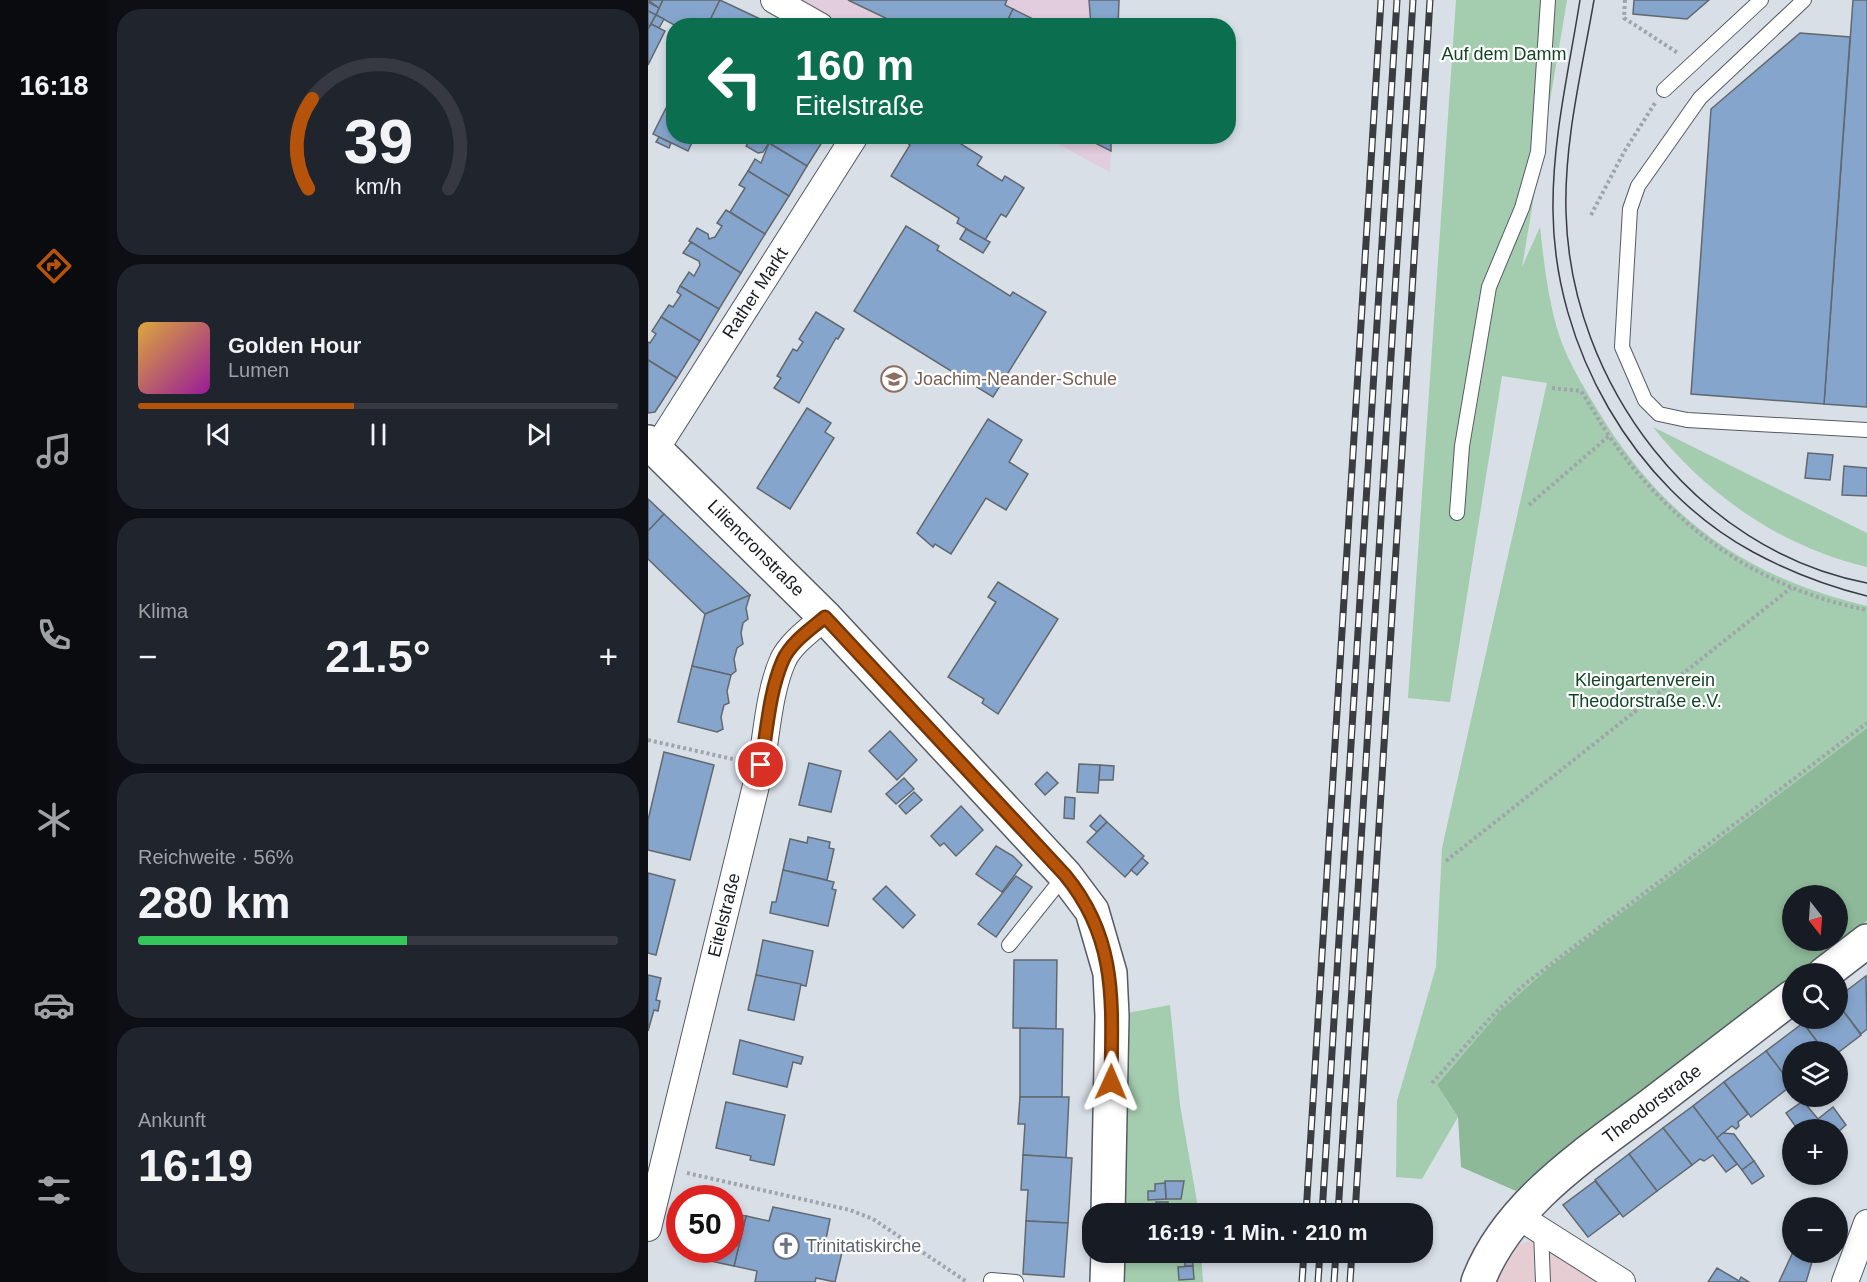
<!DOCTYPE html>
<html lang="de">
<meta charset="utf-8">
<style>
body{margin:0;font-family:Helvetica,sans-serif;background:#20242c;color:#f1f3f6;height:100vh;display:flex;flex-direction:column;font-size:22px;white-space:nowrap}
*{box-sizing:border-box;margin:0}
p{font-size:20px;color:#9ea1a6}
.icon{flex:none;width:33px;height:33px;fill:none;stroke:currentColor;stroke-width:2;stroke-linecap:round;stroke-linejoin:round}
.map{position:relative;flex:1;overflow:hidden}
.side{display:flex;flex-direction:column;gap:9px;padding:9px;background:#0d0f14;width:540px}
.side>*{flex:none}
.hud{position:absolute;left:18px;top:18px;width:570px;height:126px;border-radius:24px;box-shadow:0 3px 9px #0003;background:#0b6e4f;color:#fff;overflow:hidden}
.needle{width:39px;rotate:163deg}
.tools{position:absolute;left:1134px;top:885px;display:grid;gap:12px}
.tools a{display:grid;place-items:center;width:66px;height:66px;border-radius:50%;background:#171b24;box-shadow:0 3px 9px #0003;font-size:30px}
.speed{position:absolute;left:18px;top:1185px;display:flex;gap:12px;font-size:30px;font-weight:700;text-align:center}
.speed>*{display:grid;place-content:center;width:78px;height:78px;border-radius:50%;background:#171b24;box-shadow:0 3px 9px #0003;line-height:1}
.speed .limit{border:9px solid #d22;background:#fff;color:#111}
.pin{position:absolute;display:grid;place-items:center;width:51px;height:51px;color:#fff;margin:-26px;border:3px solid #fff;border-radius:50%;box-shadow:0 2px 6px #0007}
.me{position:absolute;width:66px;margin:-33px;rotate:1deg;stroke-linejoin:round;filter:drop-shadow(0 0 4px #0008)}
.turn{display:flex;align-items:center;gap:21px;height:126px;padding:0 30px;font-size:27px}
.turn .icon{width:78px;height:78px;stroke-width:2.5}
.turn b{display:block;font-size:42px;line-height:51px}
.big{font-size:45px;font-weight:600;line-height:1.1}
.side .widget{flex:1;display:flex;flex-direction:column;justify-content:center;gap:9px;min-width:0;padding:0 21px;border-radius:24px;background:#20242c}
.side .dial{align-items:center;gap:0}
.dial svg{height:156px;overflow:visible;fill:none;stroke:#363941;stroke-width:7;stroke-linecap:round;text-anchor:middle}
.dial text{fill:#f1f3f6;stroke:none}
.song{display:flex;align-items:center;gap:18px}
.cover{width:72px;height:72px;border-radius:9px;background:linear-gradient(135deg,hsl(40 70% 55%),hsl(300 70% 35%))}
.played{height:6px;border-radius:3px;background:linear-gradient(90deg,#b45309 45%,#363941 45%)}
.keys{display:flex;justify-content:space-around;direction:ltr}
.heat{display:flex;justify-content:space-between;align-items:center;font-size:33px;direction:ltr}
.charge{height:9px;border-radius:4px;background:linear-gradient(90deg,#34c759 56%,#363941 0)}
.trip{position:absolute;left:434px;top:1203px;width:351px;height:60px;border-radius:24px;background:#171b24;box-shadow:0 3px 9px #0003;font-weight:600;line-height:60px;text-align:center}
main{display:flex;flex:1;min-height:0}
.menu{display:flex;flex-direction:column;width:108px;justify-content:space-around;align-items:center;background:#090b0e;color:#9ea1a6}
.menu .icon{width:42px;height:42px}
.menu .on{color:#b45309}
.menu b{font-size:27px;color:#f1f3f6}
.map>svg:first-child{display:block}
.commercial{fill:#e6cdd4}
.medical{fill:#e1cddd}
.green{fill:#a4ccae}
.forest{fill:#8db998;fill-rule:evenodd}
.building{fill:#86a5cc;stroke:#62686f;stroke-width:1.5}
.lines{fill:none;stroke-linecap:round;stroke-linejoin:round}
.lane-casing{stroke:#565b63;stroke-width:16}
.street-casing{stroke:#565b63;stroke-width:28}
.secondary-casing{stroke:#565b63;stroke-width:36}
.path{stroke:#9fa5ab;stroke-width:4;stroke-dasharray:3 3;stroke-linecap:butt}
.lane{stroke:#fff;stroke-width:14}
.street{stroke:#fff;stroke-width:26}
.secondary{stroke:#fff;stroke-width:33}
.tram{stroke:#393c40;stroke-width:1.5}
.rail-casing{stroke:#393c40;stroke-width:7}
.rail{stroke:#fff;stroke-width:4.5;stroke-dasharray:14;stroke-linecap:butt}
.route-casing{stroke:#753606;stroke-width:15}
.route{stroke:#b45309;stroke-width:10}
.labels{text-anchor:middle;stroke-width:4.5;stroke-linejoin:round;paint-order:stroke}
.park-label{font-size:18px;fill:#124525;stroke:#fff}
.street-label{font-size:18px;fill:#1b1e21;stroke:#fff}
.education-label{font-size:18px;fill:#785e54;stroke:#fff;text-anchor:start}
.worship-label{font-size:18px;fill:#5b616d;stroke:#fff;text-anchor:start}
</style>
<main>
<nav class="menu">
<b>16:18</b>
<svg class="icon on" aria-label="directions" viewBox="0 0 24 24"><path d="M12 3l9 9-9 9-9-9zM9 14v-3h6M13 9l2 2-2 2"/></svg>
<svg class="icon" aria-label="music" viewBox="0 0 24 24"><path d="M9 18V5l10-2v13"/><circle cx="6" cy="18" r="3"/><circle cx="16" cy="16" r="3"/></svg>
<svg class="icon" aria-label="phone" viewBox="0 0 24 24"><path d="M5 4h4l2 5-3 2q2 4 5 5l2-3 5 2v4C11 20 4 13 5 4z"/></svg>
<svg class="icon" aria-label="climate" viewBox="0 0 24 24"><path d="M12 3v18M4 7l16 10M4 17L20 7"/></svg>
<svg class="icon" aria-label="car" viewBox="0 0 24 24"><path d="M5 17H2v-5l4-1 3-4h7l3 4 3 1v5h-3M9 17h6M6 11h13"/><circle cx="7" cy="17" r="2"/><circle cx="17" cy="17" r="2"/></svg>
<svg class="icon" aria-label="filters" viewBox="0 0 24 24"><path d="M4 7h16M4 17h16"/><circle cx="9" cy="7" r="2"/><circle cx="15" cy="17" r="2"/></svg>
</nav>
<section class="side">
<div class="widget dial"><svg viewBox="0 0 100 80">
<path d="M14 69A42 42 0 1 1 86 69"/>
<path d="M14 69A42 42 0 0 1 16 23" stroke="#b45309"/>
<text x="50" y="56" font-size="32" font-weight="700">39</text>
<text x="50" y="72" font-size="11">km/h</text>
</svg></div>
<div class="widget">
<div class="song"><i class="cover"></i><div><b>Golden Hour</b><p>Lumen</p></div></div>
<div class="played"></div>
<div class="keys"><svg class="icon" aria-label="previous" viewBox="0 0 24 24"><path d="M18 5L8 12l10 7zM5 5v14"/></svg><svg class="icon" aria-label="pause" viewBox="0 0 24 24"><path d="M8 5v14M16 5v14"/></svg><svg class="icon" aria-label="next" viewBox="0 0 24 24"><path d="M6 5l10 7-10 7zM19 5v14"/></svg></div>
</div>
<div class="widget"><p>Klima</p>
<div class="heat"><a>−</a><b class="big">21.5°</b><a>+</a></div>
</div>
<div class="widget"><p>Reichweite · 56%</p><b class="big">280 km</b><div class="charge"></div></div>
<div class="widget"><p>Ankunft</p><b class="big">16:19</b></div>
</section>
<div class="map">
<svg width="1219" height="1282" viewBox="0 0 1219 1282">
<rect width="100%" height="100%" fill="#d8dfe7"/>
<!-- commercial -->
<polygon class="commercial" points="891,1239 959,1282 846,1282 858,1248"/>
<!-- medical -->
<g class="medical">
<polygon points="146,0 472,0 471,26 193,25"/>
<polygon points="397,137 464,137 462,172"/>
</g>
<!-- green -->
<g class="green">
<path d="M808 0H919L874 267 892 227C896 263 900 300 911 335 921 365 939 392 955 419 1020 522 1101 578 1219 606V728L903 966 852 1011 789 1085 810 1117 774 1179 748 1177 749 1101 788 967 794 848 899 383 854 376 802 702 760 698Z"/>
<path d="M1005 427 1219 533V567C1133 547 1059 495 1005 427Z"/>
<polygon points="522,1005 532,1105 551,1213 474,1214 474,1014"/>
<polygon points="473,1253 553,1253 555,1282 473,1282"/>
</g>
<!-- forest -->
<path class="forest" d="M1219 728V921L1150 973 1144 974V978L868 1191 813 1167 810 1117 789 1085 852 1011 903 966ZM1144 896H1190V940H1144Z"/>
<!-- building -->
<g class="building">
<polygon points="0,0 15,0 11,8"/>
<polygon points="15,0 72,0 59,26 28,26 8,15"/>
<polygon points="72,0 110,18 107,26 59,26"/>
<polygon points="200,0 359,0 357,5 365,9 357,26 254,26"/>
<polygon points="441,0 471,0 470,26 443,26"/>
<polygon points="986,0 1061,0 1039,19 985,14"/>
<polygon points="1205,0 1219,0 1219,407 1176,404"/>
<polygon points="0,2 11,8 8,15 0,11"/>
<polygon points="365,9 399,26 357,26"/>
<polygon points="0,11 8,15 0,29"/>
<polygon points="8,15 16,19 11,28 3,24"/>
<polygon points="110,18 124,26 107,26"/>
<polygon points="3,24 17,31 0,65 0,29"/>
<polygon points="1152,33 1202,37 1176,404 1043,394 1063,109"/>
<polygon points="19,106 26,110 26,136 47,136 40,151 5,134"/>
<polygon points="104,136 111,136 121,143 115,152 110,153 98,146"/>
<polygon points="125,136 178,136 159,166 121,143"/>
<polygon points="290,136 300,142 302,137 334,157 329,165 354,181 357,176 376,188 358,217 353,214 337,240 309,223 311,218 243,176 262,145 250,136"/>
<polygon points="448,136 463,136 463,151 445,142"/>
<polygon points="11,137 23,143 21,148 8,142"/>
<polygon points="121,143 159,166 141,196 100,171 107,159 113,163"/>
<polygon points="100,171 141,196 117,234 82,212 97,188 91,185"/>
<polygon points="78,210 117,234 93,273 41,241 49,228 60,234 61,239 67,237 74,226 69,223"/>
<polygon points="258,226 291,246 289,250 362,296 365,292 398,312 345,397 206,311"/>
<polygon points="318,229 342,242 335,253 312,239"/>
<polygon points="43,242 93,273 71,309 32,286 41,272 46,276 52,265 51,261 35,253"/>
<polygon points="32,286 71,309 52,341 13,317 21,305 25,307 33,295 29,292"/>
<polygon points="168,312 196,329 190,339 188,338 151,403 126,388 133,378 129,376 145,349 149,351 155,342 151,339"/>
<polygon points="13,317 52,341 29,378 0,360 0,342 2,343 8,334 4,331"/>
<polygon points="0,360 29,378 7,412 0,413"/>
<polygon points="159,408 183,423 177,432 186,438 142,509 109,488"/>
<polygon points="340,419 374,440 361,462 380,474 358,510 338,498 303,554 287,544 285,547 269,533"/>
<polygon points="1160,453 1185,455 1182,480 1157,478"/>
<polygon points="1196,466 1219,468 1219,496 1194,495"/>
<polygon points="0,499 16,514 0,531"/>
<polygon points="16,514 102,595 57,614 0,559 0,531"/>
<polygon points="350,582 410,619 350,714 334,703 336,699 300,677 348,602 340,597"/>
<polygon points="102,595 98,608 100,619 95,623 93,633 95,644 89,648 86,659 88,671 83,675 44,666 57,614"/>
<polygon points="44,666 83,675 79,691 81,703 76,705 73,717 75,729 69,732 30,722"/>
<polygon points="242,731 269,760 249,780 221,751"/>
<polygon points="16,752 66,765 42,860 0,850 0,820"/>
<polygon points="161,763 193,771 183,812 151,805"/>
<polygon points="431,764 452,765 450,793 429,792"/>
<polygon points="452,765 466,766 465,780 451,780"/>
<polygon points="399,772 410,783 397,795 387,784"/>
<polygon points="256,778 266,789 248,804 238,794"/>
<polygon points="266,792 274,800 258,814 251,806"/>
<polygon points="417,797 427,798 426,819 416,818"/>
<polygon points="313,806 335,830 308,856 296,843 292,846 283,836"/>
<polygon points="452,815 459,822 449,832 442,826"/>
<polygon points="459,822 496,856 477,877 439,842"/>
<polygon points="160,837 182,842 181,848 186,849 179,880 135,870 142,839 159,843"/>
<polygon points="348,846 365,856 374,865 354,892 328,874"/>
<polygon points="494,858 500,863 489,875 483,870"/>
<polygon points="135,870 186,882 184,889 188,890 180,926 122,913 124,902 128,902"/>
<polygon points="0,873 27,880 8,955 0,953"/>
<polygon points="368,876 384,887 348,937 330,924"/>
<polygon points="238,886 267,915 255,928 225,899"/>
<polygon points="115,940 165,951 158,986 108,975"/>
<polygon points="366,960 409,960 408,1029 365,1028"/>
<polygon points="0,975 13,978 8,1000 12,1001 10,1011 6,1010 0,1031"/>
<polygon points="108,975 153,984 146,1020 100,1010"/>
<polygon points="1218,976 1219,1029 1213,1034 1190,1004 1190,997"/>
<polygon points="1190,1004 1213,1035 1191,1052 1192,1054 1190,1056 1190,1052 1177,1052 1155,1023 1161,1018 1190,1018"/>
<polygon points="1155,1023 1177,1052 1144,1052 1144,1086 1118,1051"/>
<polygon points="372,1028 415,1029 414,1097 372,1097"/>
<polygon points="92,1040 155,1057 153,1064 145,1062 139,1087 85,1074"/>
<polygon points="1118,1051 1144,1085 1103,1117 1076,1082"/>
<polygon points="1076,1082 1100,1114 1090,1122 1091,1126 1088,1129 1084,1126 1069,1138 1045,1106"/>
<polygon points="372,1097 421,1097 418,1158 375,1155 377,1124 370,1124"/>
<polygon points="1155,1101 1170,1119 1177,1130 1150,1130 1138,1113"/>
<polygon points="78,1102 137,1115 126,1165 102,1160 103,1156 68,1148"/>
<polygon points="1045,1106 1089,1164 1078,1172 1065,1155 1056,1161 1052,1159 1044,1165 1015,1128"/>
<polygon points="1185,1107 1198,1125 1190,1132 1190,1130 1177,1130 1170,1119"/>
<polygon points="1015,1128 1044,1165 1009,1191 981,1154"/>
<polygon points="1075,1133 1086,1134 1106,1161 1094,1170 1069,1138"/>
<polygon points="981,1154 1009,1191 975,1217 947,1180"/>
<polygon points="375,1155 424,1158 420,1223 378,1221 380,1190 373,1190"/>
<polygon points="1106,1161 1116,1176 1104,1184 1094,1170"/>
<polygon points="517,1181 536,1181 533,1199 518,1199"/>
<polygon points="947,1181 972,1213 940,1237 915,1205"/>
<polygon points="517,1183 518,1199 500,1200 500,1191 507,1191 507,1184"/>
<polygon points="508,1202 520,1202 521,1214 508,1214"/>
<polygon points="125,1207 182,1219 177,1244 195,1248 187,1282 168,1278 167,1282 107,1282 109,1271 86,1266 98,1216 121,1221"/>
<polygon points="82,1213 98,1216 86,1266 44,1257 46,1250 82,1250 85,1227 82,1226"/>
<polygon points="378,1221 420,1223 416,1277 375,1274"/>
<polygon points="537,1252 544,1252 545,1266 537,1266"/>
<polygon points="1145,1252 1167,1252 1158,1282 1131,1282"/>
<polygon points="545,1266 546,1279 531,1280 530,1267"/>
<polygon points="1069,1268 1091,1281 1093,1277 1101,1282 1060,1282"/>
</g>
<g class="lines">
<!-- lane casing -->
<g class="lane-casing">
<g id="lane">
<polyline points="1156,0 1052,98 990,186 982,209 974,347 997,400 1011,414 1039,420 1219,430"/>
<polyline points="1016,90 1113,0"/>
<polyline points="809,513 814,446 841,287 874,208 890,152 900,0"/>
<polyline points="361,945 417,875"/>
<polyline points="893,1231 895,1282"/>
<polyline points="343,1280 368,1282"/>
</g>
</g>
<!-- street casing -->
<g class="street-casing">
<g id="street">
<polyline points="126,0 172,26"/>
<polyline points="8,449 207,136"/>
<polyline points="870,1216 974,1282"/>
<path d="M0 1228 113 765C119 732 121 692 135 660 143 643 163 629 177 617"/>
<polyline points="1197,1282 1219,1223"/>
</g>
</g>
<!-- secondary casing -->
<g class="secondary-casing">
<g id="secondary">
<polyline points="0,442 177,617 417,875 444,911 462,973 464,1016 460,1214"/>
<polyline points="1176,974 1219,941"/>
<polyline points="459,1282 460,1252"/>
<path d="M830 1282C859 1204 939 1153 1003 1105 1050 1069 1097 1033 1144 997"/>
</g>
</g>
<!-- path -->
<g class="path">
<polyline points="977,0 976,18 1030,53"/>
<polyline points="943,215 976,152 1007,103"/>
<polyline points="904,388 933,391 961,436"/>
<path d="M881 505 961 436C1025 527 1109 588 1219 610"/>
<polyline points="0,740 89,760"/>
<polyline points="798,861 1143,588"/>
<polyline points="784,1083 844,1016 877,984 1219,723"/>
<polyline points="39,1173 202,1210 225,1219 319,1282"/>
</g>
<!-- lane -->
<use href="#lane" class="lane"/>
<!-- street -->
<use href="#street" class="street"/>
<!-- secondary -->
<use href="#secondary" class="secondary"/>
<!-- tram -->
<g class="tram">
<path d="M932 0C921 70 904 140 905 211 906 346 985 487 1105 552 1142 572 1179 586 1219 596"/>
<path d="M946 0C934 70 916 141 918 212 922 383 1047 550 1219 583"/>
</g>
<!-- rail casing -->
<g class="rail-casing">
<g id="rail">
<polyline points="658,1214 733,0"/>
<polyline points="674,1214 749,0"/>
<polyline points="690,1214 765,0"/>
<polyline points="707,1214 782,0"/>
<polyline points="654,1282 656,1252"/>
<polyline points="670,1282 672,1252"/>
<polyline points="686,1282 688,1252"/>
<polyline points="702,1282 704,1252"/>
</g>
</g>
<!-- rail -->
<use href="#rail" class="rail"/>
</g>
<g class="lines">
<!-- route casing -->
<g class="route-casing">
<path id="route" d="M113 765C119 731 121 692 135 660 143 642 163 629 177 617L417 875C470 939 464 1003 463 1082"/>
</g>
<!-- route -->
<use href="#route" class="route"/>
</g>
<!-- icons -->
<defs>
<g id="school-ring" transform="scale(1.35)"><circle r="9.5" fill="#fff" stroke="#8d6e63" stroke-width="1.5"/><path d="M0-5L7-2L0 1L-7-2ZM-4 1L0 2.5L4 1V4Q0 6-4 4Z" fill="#8d6e63"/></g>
<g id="church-ring" transform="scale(1.35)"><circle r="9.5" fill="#fff" stroke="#6b7280" stroke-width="1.5"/><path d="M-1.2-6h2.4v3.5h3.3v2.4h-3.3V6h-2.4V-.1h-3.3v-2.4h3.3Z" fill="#6b7280"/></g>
</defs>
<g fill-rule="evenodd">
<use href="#school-ring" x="246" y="379"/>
<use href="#church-ring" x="138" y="1246"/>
</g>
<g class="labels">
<!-- park labels -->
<g class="park-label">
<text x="856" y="60">Auf dem Damm</text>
<text x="997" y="686">Kleingartenverein<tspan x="997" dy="21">Theodorstraße e.V.</tspan></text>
</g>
<!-- street labels -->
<g class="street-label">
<text transform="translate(107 293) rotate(-57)" y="6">Rather Markt</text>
<text transform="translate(108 548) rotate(45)" y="6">Liliencronstraße</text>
<text transform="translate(76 915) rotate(-76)" y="6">Eitelstraße</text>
<text transform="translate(1004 1104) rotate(-37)" y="6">Theodorstraße</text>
</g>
<!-- education labels -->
<g class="education-label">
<text x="266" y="385">Joachim-Neander-Schule</text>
</g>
<!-- worship labels -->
<g class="worship-label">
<text x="158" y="1252">Trinitatiskirche</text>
</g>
</g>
</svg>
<div class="tools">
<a><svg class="needle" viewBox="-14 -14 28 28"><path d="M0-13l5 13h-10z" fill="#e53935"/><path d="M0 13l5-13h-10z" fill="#9ea1a6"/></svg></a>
<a><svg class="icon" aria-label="search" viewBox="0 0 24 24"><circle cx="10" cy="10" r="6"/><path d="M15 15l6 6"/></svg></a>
<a><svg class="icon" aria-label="layers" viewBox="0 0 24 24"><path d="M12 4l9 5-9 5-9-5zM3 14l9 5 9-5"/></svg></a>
<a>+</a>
<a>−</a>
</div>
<div class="speed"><div class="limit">50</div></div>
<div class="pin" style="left:113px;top:765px;background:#d93025"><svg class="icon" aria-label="arrive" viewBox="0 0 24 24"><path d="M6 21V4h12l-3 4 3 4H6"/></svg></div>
<svg class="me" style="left:463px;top:1082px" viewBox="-20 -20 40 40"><path d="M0-17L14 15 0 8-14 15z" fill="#b45309" stroke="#fff" stroke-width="4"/></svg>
<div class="trip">16:19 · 1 Min. · 210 m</div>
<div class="hud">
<div class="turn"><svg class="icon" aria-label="left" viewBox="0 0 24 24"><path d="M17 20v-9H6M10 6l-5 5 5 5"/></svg><div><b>160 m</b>Eitelstraße</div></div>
</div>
</div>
</main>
